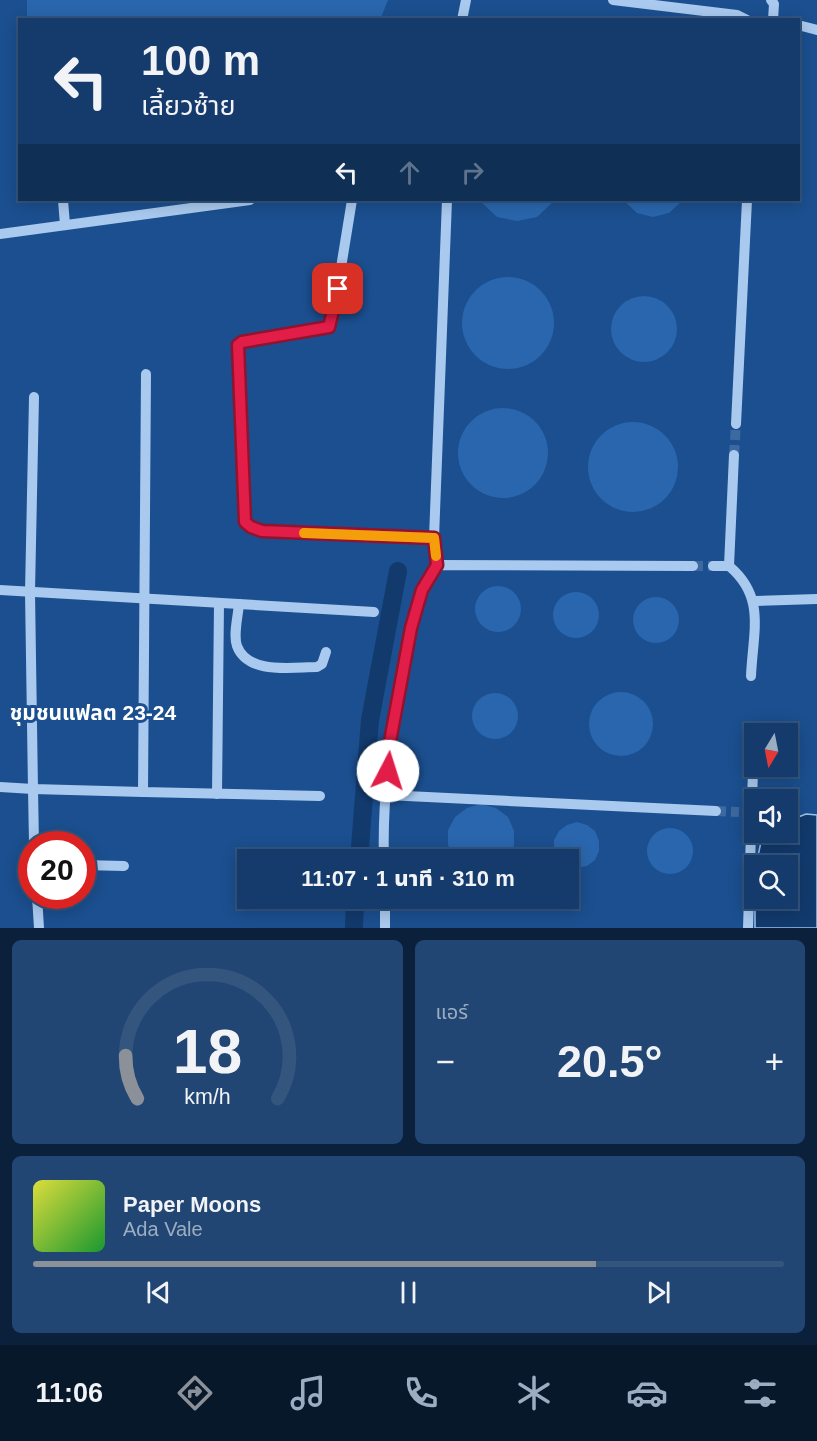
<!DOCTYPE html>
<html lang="th">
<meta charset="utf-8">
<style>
body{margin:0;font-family:Helvetica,"Noto Sans Thai",sans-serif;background:#214673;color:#f1f3f6;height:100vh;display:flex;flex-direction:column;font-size:22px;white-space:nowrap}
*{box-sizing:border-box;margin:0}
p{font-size:20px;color:#9dadc1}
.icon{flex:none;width:33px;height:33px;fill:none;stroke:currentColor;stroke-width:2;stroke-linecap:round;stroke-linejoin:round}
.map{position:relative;height:928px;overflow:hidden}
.panel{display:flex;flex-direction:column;gap:12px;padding:12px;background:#0b203b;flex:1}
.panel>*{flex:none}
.guide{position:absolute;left:18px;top:18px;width:782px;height:183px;border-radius:0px;box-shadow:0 3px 15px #0003,0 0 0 2px #33557e;background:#143b6b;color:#f1f3f6;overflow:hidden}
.needle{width:39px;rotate:190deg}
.tools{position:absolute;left:744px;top:723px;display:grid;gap:12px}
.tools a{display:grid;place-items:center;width:54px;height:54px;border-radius:0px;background:#143b6b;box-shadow:0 3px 15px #0003,0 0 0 2px #33557e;font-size:30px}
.speed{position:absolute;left:18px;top:831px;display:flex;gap:12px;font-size:30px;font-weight:700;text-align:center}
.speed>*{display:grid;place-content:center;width:78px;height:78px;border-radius:50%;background:#143b6b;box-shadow:0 3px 15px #0003,0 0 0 2px #33557e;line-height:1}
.speed .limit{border:9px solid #d22;background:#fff;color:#111}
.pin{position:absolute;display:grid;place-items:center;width:51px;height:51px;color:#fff;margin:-26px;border-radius:12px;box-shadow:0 3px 9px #0006}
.me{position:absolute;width:66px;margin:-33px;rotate:5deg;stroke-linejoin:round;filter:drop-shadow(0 0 4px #0008)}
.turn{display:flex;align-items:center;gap:21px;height:126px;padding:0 24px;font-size:27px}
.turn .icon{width:78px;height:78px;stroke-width:2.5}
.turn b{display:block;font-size:42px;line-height:51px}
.lanes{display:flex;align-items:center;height:57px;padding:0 24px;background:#0003;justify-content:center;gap:30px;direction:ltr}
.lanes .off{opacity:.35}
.big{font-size:45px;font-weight:800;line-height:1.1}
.panel .widget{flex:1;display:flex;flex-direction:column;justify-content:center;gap:9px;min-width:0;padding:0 21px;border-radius:9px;background:#214673}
.panel .dial{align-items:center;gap:0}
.dial svg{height:156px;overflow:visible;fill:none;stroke:#33557e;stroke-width:7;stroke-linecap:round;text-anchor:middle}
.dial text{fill:#f1f3f6;stroke:none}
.song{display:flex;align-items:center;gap:18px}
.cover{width:72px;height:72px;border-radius:9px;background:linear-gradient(135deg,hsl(60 70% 55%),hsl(130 70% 35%))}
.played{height:6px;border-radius:3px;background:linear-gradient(90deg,#8c9099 75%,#33557e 75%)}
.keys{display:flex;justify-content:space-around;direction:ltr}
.heat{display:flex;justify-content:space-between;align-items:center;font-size:33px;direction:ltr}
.panel .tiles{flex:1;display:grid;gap:12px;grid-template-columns:1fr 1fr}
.widget:last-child{grid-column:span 2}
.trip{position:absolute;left:237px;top:849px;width:342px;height:60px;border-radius:0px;background:#143b6b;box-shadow:0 3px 15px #0003,0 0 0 2px #33557e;font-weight:800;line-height:60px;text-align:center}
.tab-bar{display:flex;height:96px;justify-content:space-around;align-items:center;background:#08182b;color:#9dadc1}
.tab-bar .icon{width:42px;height:42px}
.tab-bar .current{color:#8c9099}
.tab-bar b{font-size:27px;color:#f1f3f6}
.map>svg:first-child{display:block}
.water{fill:#123a6d;stroke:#9cc4f0;stroke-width:1.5}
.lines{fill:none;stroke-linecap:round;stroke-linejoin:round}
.canal{stroke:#123a6d;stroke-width:18}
.building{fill:#2a66ad}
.minor-tunnel{stroke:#3d69a0;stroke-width:10;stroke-dasharray:10 5;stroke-linecap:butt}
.minor{stroke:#a9c9ee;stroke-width:10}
.route-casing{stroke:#92132f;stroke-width:15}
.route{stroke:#e11d48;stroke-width:10}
.slow{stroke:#f59e0b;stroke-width:10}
.labels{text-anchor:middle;stroke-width:6;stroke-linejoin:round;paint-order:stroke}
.neighbourhood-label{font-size:21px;font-weight:bold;fill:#fff;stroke:#1b4f8f}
</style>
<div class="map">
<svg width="817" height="928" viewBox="0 0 817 928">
<rect width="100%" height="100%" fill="#1b4f8f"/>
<!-- water -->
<polygon class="water" points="806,814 817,815 817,928 755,928 755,899 788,898 788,866 756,865 761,842 770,833 788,832 788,821"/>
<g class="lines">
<!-- canal -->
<g class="canal">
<polyline points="359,860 370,720 398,571"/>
<polyline points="354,928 355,898"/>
</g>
</g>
<!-- building -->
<g class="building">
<polygon points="27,0 388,0 380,20 27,20"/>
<polygon points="479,200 555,200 537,217 517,221 497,217"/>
<polygon points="623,200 683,200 669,213 653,217 637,213"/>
<circle cx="508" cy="323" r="46"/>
<circle cx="644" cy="329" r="33"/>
<circle cx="503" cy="453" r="45"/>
<circle cx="633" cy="467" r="45"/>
<circle cx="498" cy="609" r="23"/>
<circle cx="576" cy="615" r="23"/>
<circle cx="656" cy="620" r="23"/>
<circle cx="621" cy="724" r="32"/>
<circle cx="495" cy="716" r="23"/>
<polygon points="481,804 496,808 508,817 514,831 514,846 507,860 456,860 448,845 448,830 455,817 467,808"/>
<polygon points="577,822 587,825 595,831 599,841 599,851 595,860 587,866 576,868 568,866 568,860 559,860 554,850 554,840 559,831 567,825"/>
<circle cx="670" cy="851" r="23"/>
</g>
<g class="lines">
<!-- minor-tunnel -->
<g class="minor-tunnel">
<polyline points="734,455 736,424"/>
<polyline points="693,566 713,566"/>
<polyline points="716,811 739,812"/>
</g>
<!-- minor -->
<g class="minor">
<polyline points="613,0 737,15 747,20"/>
<polyline points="771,0 774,4 773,20"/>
<polyline points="462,20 466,0"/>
<polyline points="798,25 817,30"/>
<polyline points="63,200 65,225"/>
<polyline points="352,200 332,323 329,327 242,342 238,345 245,522 251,527 262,531 434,538"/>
<polyline points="0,234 250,200"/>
<polyline points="146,374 143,792 320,796"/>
<polyline points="34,397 30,592 33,789 143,792"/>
<polyline points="736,424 747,200"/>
<polyline points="437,565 434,538 447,200"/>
<path d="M713 566H729C766 597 753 631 751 676"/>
<polyline points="729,566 734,455"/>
<polyline points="0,590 374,612"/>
<polyline points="755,601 817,599"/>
<path d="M239 604C238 616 233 635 237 646 248 675 292 667 317 667L322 664 326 652"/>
<polyline points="0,787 33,789 34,844"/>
<polyline points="217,794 219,603"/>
<polyline points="386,795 716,811"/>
<path d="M384 860C382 801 390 744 400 687 408 644 414 603 437 565L693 566"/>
<polyline points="82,865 124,866"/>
<polyline points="37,896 39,928"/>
<polyline points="385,898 385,928"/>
<polyline points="748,928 754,739"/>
</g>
</g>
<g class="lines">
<!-- route casing -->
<g class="route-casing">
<polyline id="route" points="338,289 329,327 242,342 238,345 245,522 251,527 262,531 434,538 437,565 422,590 411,628 389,747 388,771"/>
</g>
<!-- route -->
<use href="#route" class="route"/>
<!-- slow -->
<polyline class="slow" points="304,533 434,538 436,556"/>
</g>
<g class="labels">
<!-- neighbourhood labels -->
<g class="neighbourhood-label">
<text x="93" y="720">ชุมชนแฟลต 23-24</text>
</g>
</g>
</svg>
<div class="tools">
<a><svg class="needle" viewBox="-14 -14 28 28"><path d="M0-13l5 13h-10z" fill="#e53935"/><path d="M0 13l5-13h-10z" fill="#9dadc1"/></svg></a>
<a><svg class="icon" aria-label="sound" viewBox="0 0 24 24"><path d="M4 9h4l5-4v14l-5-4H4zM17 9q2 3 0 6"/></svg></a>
<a><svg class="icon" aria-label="search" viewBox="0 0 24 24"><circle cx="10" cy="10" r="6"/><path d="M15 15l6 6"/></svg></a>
</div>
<div class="speed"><div class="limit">20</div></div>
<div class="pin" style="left:338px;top:289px;background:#d93025"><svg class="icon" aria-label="arrive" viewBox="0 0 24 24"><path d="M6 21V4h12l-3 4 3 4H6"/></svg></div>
<svg class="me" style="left:388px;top:771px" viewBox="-20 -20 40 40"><circle r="19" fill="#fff"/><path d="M0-13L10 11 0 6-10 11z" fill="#e11d48"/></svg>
<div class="trip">11:07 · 1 นาที · 310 m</div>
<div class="guide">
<div class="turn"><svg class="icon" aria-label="left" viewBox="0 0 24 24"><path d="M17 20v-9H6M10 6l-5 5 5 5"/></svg><div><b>100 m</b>เลี้ยวซ้าย</div></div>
<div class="lanes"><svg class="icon" aria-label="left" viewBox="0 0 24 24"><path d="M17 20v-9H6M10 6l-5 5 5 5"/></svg><svg class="icon off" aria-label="ahead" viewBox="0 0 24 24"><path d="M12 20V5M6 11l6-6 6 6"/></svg><svg class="icon off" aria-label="right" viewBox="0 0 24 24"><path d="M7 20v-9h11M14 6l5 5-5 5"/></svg></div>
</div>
</div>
<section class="panel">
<div class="tiles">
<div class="widget dial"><svg viewBox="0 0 100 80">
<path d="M14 69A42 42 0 1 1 86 69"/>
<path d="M14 69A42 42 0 0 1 8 47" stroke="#8c9099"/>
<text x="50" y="56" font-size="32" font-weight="700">18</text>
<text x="50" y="72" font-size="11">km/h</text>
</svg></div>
<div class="widget"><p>แอร์</p>
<div class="heat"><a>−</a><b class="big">20.5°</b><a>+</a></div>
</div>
<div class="widget">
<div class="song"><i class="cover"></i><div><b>Paper Moons</b><p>Ada Vale</p></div></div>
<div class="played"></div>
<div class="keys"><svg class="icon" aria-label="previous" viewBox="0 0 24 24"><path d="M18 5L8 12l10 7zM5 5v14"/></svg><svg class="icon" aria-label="pause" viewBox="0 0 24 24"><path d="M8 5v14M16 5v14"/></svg><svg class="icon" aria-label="next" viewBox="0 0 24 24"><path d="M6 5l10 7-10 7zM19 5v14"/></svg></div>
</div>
</div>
</section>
<nav class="tab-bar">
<b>11:06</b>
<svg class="icon current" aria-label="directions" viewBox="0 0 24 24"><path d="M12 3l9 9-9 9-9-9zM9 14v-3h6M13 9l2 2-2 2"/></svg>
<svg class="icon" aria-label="music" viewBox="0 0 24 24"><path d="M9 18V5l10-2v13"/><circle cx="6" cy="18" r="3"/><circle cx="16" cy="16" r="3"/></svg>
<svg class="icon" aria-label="phone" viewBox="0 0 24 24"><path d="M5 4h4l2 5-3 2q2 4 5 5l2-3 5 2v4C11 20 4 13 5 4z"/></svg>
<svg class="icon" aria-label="climate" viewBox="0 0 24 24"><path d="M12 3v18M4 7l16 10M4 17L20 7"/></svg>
<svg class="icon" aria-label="car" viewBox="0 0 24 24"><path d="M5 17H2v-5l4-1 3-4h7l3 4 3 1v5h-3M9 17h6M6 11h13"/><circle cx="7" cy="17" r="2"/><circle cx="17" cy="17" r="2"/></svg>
<svg class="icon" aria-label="filters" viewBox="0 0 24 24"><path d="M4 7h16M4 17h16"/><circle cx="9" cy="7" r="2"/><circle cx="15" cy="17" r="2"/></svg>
</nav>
